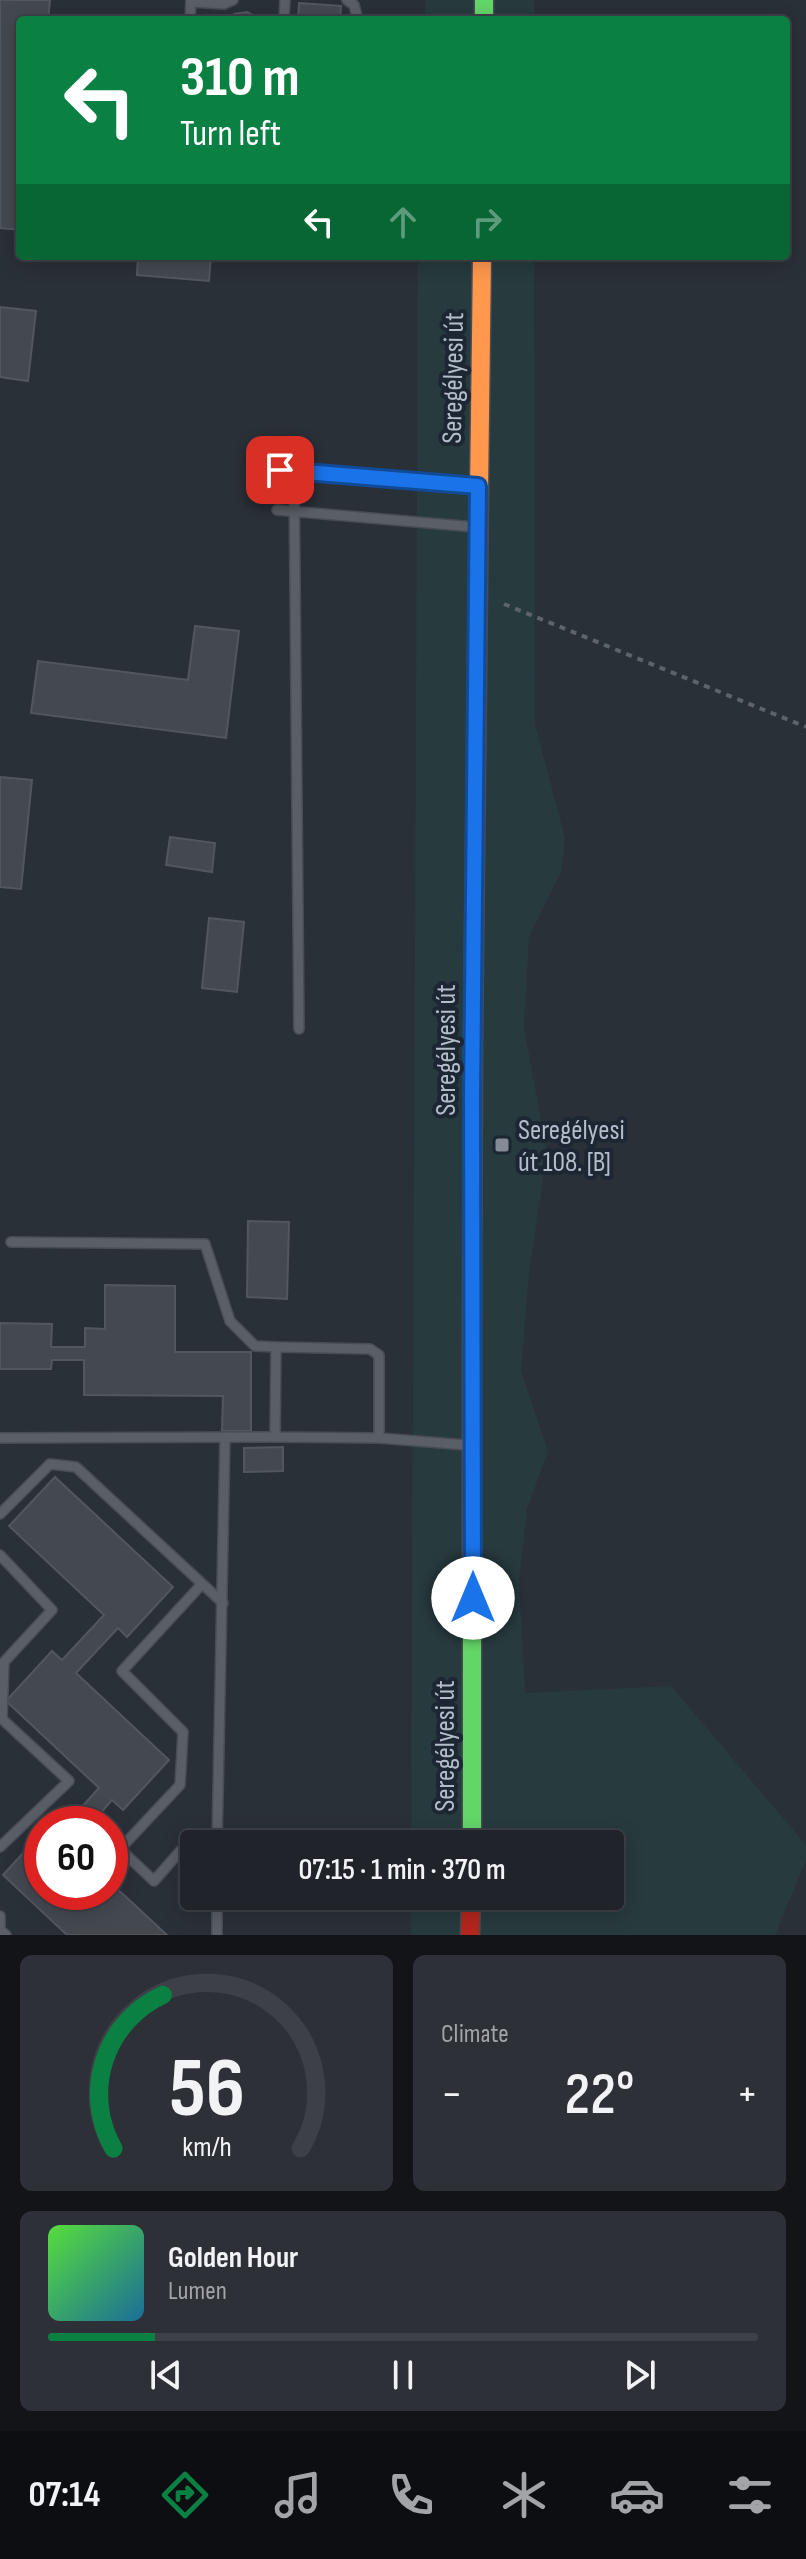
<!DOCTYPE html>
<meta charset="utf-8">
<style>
body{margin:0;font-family:"Sofia Sans Condensed",sans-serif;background:#2d3036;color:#f1f3f6;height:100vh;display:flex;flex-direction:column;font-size:30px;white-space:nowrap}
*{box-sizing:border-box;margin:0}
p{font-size:26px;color:#a2a4a8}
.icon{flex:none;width:44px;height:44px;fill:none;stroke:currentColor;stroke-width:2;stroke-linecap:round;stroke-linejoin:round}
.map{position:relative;height:1935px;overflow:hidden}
.panel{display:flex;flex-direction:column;gap:20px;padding:20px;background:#121417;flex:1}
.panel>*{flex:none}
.guide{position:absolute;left:16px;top:16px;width:774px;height:244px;border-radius:8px;box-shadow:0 4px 20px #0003,0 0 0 2px #3d4147;background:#0b8043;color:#fff;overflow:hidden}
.speed{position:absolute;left:24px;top:1806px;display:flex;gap:16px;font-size:40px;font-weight:700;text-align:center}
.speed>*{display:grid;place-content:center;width:104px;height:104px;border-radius:50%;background:#20242a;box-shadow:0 4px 20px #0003,0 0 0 2px #3d4147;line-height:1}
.speed .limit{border:12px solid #d22;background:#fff;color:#111}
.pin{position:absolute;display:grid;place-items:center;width:68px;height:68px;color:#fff;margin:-34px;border-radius:16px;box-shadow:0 4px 12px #0006}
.me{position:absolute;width:88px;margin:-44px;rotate:0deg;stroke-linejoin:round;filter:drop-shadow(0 0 6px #0008)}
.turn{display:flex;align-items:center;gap:28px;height:168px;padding:0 32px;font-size:36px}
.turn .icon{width:104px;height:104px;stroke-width:2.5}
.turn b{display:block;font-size:56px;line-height:68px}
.lanes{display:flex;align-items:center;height:76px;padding:0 32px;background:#0003;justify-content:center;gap:40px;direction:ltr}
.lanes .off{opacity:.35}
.big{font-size:60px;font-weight:600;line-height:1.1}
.panel .widget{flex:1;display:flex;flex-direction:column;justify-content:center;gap:12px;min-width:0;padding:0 28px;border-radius:12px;background:#2d3036}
.panel .dial{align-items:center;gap:0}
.dial svg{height:208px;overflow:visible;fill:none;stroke:#3d4147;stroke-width:7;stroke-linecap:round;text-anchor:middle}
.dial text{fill:#f1f3f6;stroke:none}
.song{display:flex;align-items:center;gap:24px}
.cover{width:96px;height:96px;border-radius:12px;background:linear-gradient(135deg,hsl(110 70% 55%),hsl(200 70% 35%))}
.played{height:8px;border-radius:4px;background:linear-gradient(90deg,#0b8043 15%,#3d4147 15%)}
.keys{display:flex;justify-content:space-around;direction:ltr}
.heat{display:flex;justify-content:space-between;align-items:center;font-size:44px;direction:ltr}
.panel .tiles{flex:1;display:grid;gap:20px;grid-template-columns:1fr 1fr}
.widget:last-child{grid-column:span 2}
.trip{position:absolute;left:180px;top:1830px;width:444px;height:80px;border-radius:8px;background:#20242a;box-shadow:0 4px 20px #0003,0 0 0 2px #3d4147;font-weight:600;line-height:80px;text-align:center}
.tab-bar{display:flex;height:128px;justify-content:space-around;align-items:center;background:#0d0e11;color:#a2a4a8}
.tab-bar .icon{width:56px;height:56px}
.tab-bar .on{color:#0b8043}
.tab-bar b{font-size:36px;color:#f1f3f6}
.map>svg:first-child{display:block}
.green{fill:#273a3e}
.building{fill:#444950;stroke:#52575f;stroke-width:2}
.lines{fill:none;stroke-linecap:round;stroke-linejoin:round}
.lane-casing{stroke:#484c53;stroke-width:12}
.fast-casing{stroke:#484c55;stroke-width:21}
.slow-casing{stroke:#484c55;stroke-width:21}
.jam-casing{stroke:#484c55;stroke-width:21}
.path{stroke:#5d636a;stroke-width:4;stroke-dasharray:6 6;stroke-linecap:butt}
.lane{stroke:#5a5e66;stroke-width:9}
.fast{stroke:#63d668;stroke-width:18}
.slow{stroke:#ff974d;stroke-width:18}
.jam{stroke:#b3261e;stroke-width:18}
.route-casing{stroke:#114b97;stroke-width:20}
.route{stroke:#1a73e8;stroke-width:14}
.poi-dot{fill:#848b96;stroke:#1d2633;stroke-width:3}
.labels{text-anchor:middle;stroke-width:8;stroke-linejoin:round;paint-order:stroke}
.street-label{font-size:28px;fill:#b4bcc9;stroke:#1d2633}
.poi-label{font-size:28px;fill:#b4bcc9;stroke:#1d2633;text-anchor:start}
</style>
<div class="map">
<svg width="806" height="1935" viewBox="0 0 806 1935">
<rect width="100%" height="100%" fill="#2a3038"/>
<!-- green -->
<g class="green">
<polygon points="426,0 534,0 534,20 425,20"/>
<polygon points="418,256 534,256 535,724 565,838 562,870 529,937 524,1028 547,1152 529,1273 521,1371 548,1451 527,1509 519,1580 525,1693 671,1686 806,1845 806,1860 775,1935 411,1935 411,1896 610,1896 610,1844 411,1844"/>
</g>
<!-- building -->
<g class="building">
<polygon points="0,0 50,0 48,20 20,20 20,230 0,228"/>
<polygon points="299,3 341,6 340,20 298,20"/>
<polygon points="247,12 262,20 228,20 234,14"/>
<polygon points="138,256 211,256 209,281 137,275"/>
<polygon points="0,307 36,311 28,381 0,377"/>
<polygon points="195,626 239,631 226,738 31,713 38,661 188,680"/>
<polygon points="0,777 32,780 21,889 0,887"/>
<polygon points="170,837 215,843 212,872 166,865"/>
<polygon points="209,918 244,922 237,992 202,988"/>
<polygon points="248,1221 289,1222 287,1299 247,1297"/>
<polygon points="105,1285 175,1286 175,1352 251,1352 251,1431 222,1431 223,1396 84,1395 84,1360 52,1360 51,1369 0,1369 0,1323 52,1324 51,1347 85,1347 85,1328 105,1329"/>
<polygon points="283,1447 283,1471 244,1472 244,1448"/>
<polygon points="55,1477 173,1587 127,1637 118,1628 76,1673 169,1760 123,1810 112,1800 91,1824 66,1824 99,1788 6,1701 52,1651 62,1660 104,1615 9,1526"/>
<polygon points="42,1832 42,1892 110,1892 110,1882 167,1935 67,1935 3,1875"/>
</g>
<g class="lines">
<!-- lane casing -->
<g class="lane-casing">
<g id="lane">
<polyline points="347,0 354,5 358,20"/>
<polyline points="191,2 224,4 233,0"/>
<polyline points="190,20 191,0"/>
<polyline points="284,20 285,0"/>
<polyline points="280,470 475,486"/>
<polyline points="294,471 299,1029"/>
<polyline points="277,510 475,527"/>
<polyline points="11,1242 205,1244 230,1321 255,1346 276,1347"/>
<polyline points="0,1438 275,1437"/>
<polyline points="379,1438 379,1355 370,1349 276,1347 275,1437 379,1438 466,1445"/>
<polyline points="0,1514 50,1464 76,1467 223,1603"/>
<polyline points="0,1555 52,1610 4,1662 2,1719 69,1781 0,1847"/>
<polyline points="217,1844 225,1437"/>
<polyline points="194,1848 183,1848 154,1881 120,1849 180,1785 183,1732 122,1671 202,1584"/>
<polyline points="217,1896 217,1935"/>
<polyline points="0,1916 0,1930 6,1935"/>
</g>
</g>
<!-- fast casing -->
<g class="fast-casing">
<g id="fast">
<polyline points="484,0 484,20"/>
<polyline points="472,1352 472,1844"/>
</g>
</g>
<!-- slow casing -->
<g class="slow-casing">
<g id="slow">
<polyline points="479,493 482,256"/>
<polyline points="472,1352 473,1038"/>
</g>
</g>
<!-- jam casing -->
<g class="jam-casing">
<g id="jam">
<polyline points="473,1038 479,493"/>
<polyline points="470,1935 471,1896"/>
</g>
</g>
<!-- path -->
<polyline class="path" points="504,604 806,727"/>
<!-- lane -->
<use href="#lane" class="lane"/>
<!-- fast -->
<use href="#fast" class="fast"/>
<!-- slow -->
<use href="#slow" class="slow"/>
<!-- jam -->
<use href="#jam" class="jam"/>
</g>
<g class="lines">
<!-- route casing -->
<g class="route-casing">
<polyline id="route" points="280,470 478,486 472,1098 473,1598"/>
</g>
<!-- route -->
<use href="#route" class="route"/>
</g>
<!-- markers -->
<rect class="poi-dot" x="494" y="1137" width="16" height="16" rx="4"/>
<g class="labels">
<!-- street labels -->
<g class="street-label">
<text transform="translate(452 378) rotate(-89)" y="10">Seregélyesi út</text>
<text transform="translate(445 1050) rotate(-90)" y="10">Seregélyesi út</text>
<text transform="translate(444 1746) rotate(-90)" y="10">Seregélyesi út</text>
</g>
<!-- poi labels -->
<g class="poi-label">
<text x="518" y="1139">Seregélyesi<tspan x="518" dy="32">út 108. [B]</tspan></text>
</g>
</g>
</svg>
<div class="speed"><div class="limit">60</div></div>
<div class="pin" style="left:280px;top:470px;background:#d93025"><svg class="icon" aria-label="arrive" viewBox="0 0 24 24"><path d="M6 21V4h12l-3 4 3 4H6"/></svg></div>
<svg class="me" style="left:473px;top:1598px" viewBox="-20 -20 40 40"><circle r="19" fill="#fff"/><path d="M0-13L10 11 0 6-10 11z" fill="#1a73e8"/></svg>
<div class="trip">07:15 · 1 min · 370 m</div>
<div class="guide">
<div class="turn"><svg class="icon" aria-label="left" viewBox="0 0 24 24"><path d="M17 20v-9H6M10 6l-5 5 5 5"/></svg><div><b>310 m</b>Turn left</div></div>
<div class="lanes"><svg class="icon" aria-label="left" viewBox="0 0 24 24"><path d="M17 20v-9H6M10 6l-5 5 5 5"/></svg><svg class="icon off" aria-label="ahead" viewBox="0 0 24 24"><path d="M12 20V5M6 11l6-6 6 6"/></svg><svg class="icon off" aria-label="right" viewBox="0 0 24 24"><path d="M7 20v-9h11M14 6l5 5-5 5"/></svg></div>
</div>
</div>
<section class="panel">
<div class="tiles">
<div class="widget dial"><svg viewBox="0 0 100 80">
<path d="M14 69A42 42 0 1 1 86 69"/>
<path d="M14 69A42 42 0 0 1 33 10" stroke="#0b8043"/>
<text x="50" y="56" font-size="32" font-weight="700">56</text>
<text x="50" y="72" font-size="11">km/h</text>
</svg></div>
<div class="widget"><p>Climate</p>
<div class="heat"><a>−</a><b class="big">22°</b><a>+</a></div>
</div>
<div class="widget">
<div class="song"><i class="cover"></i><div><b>Golden Hour</b><p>Lumen</p></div></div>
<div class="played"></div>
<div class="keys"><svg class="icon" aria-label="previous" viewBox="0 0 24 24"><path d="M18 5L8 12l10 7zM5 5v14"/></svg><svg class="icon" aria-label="pause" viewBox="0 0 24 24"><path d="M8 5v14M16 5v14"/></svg><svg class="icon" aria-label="next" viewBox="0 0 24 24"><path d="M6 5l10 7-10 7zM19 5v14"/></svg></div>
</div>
</div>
</section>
<nav class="tab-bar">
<b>07:14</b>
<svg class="icon on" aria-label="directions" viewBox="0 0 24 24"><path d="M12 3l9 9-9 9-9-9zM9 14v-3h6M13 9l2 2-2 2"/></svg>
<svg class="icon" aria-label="music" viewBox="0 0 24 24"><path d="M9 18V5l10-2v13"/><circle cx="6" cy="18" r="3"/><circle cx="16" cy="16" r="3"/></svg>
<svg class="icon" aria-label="phone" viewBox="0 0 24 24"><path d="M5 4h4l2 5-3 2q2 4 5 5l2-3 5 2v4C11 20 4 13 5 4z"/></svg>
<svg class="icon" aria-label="climate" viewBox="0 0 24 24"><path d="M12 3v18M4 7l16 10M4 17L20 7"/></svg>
<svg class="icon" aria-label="car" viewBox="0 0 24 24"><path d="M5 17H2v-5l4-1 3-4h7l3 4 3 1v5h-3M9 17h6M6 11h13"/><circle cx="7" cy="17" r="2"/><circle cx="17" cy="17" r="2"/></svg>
<svg class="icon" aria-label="filters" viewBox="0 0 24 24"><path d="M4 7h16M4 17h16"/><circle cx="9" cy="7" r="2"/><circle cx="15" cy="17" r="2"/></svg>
</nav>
